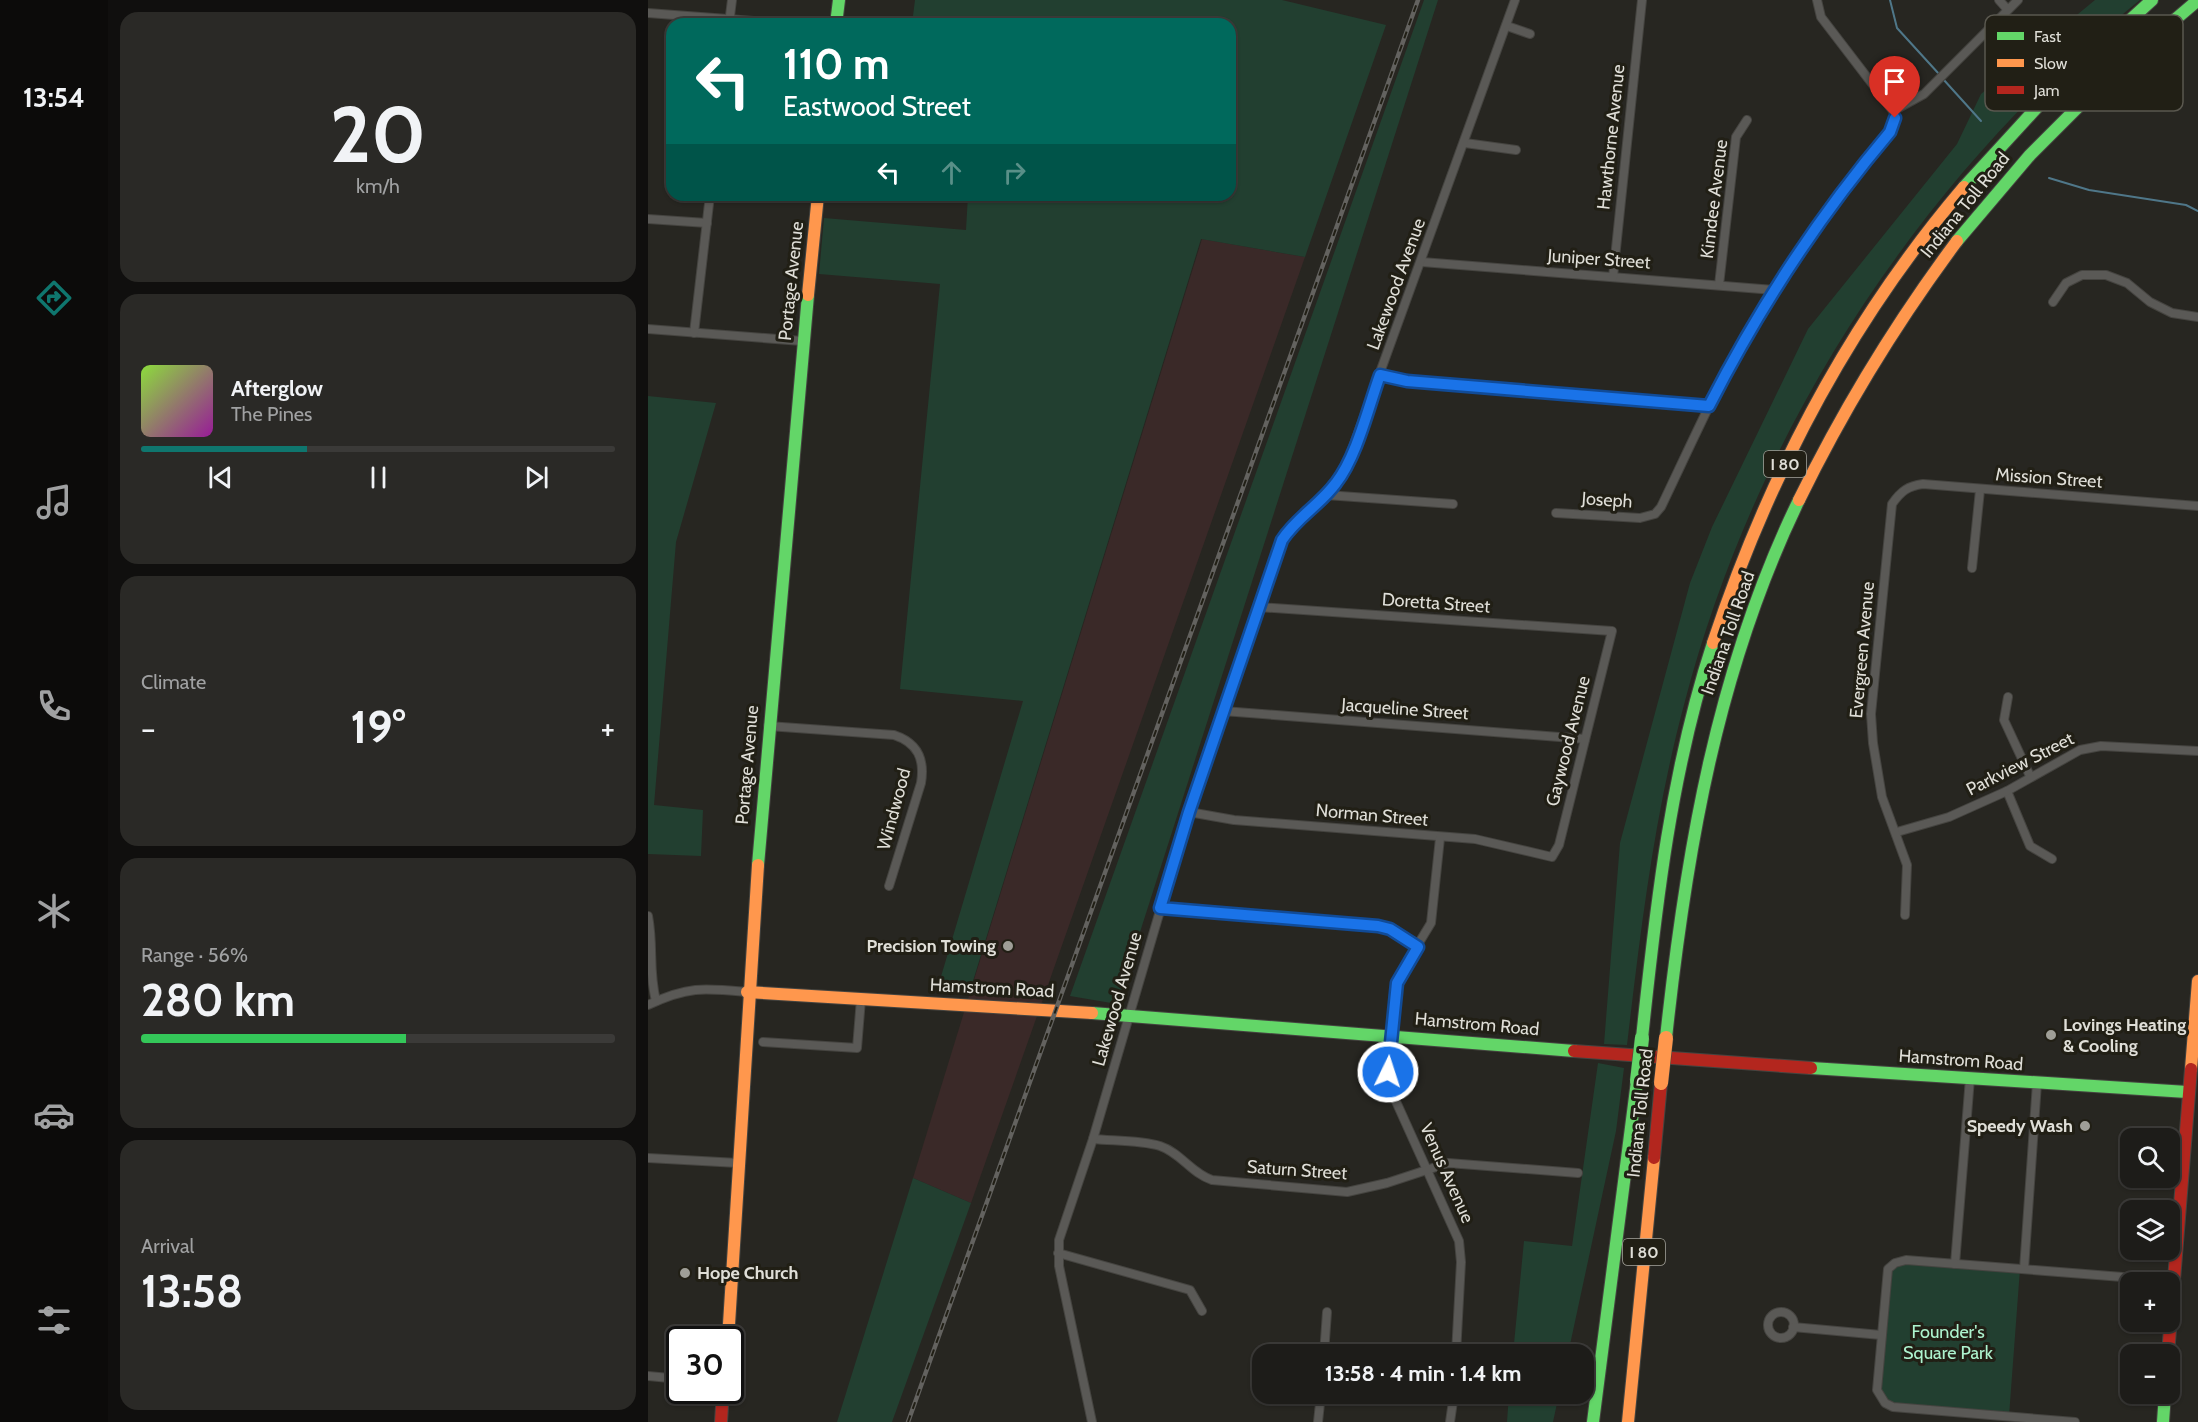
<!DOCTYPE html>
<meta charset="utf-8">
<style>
body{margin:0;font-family:Cabin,sans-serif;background:#2a2926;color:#f1f3f6;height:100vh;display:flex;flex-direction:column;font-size:22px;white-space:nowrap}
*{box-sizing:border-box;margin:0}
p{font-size:20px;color:#a0a1a2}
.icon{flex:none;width:33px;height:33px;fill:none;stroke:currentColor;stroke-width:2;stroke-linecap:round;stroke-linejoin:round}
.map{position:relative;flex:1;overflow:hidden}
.drawer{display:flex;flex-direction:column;gap:12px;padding:12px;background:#100f0e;width:540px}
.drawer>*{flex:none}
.guide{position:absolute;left:18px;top:18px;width:570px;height:183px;border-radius:18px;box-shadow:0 2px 4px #0004,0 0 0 2px #3b3a38;background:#00695c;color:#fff;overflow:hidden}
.buttons{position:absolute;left:1472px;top:1128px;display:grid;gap:12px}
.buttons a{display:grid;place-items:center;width:60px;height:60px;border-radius:12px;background:#1d1c19;box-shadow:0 2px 4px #0004,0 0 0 2px #3b3a38;font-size:30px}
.speed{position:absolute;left:18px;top:1326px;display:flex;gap:12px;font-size:30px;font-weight:700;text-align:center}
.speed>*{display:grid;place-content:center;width:78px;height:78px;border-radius:50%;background:#1d1c19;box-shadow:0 2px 4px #0004,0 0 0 2px #3b3a38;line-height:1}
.speed .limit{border:3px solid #111;border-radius:9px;background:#fff;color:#111}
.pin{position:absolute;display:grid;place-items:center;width:51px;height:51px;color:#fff;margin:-62px -26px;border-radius:50% 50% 50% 0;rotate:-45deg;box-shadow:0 0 6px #0007}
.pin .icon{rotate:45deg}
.me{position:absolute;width:66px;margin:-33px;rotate:4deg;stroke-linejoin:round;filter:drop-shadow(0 0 4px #0008)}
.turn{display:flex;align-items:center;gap:21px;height:126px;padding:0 18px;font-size:27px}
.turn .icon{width:78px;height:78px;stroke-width:2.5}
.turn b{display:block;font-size:42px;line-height:51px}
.lanes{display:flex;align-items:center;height:57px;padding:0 18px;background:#0003;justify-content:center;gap:30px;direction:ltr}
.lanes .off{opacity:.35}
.big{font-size:45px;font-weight:800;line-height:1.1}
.drawer .card{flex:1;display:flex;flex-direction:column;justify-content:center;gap:9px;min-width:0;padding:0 21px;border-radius:18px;background:#2a2926}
.drawer .dial{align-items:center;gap:0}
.dial b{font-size:78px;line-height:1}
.song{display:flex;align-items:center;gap:18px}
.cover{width:72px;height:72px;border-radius:9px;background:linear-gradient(135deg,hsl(90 70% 55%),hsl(300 70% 35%))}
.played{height:6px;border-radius:3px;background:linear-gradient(90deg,#0f766e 35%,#3b3a38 35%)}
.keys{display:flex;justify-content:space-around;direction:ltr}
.heat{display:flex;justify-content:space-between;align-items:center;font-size:33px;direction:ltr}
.charge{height:9px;border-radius:4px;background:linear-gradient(90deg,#34c759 56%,#3b3a38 0)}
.trip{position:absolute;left:604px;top:1344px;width:342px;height:60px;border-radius:18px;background:#1d1c19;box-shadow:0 2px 4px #0004,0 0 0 2px #3b3a38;font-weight:800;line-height:60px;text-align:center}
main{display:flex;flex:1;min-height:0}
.menu{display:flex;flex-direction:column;width:108px;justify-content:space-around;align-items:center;background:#0c0b0a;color:#a0a1a2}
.menu .icon{width:42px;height:42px}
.menu .current{color:#0f766e}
.menu b{font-size:27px;color:#f1f3f6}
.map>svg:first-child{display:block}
.industrial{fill:#3a2928}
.green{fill:#223f30}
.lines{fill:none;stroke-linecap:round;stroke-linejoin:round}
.stream{stroke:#4f7789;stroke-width:2}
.street-casing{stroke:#454440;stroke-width:10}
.fast-casing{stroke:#454440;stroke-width:14}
.slow-casing{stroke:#454440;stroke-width:14}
.jam-casing{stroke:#454440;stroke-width:14}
.street{stroke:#5a5956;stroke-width:8}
.fast{stroke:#63d668;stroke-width:12}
.slow{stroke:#ff974d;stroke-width:12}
.jam{stroke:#b3261e;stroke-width:12}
.rail-casing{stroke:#63625f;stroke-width:4.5}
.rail{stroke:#211f15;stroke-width:2;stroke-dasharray:7;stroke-linecap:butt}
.fast-bridge-casing{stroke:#454440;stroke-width:15;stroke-linecap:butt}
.slow-bridge-casing{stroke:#454440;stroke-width:15;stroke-linecap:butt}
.fast-bridge{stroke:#63d668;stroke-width:14}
.slow-bridge{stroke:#ff974d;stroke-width:14}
.route-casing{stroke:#114b97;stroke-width:15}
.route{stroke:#1a73e8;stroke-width:10}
.poi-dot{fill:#9f9e97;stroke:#211f15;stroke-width:2}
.labels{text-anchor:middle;stroke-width:6;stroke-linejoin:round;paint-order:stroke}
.shield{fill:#211f15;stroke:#a6a59d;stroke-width:1.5}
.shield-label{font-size:16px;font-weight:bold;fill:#dfded7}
.street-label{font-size:18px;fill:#dfded7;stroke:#211f15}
.poi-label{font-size:18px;font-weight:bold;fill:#dfded7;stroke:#211f15;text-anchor:end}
.park-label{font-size:18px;fill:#adf3ce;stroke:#211f15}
.key{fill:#211f15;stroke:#5a584f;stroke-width:1.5}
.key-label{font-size:16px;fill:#dfded7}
</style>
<main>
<nav class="menu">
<b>13:54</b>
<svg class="icon current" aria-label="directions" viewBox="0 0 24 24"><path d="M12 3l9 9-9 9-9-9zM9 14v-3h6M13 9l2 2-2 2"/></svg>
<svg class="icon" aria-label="music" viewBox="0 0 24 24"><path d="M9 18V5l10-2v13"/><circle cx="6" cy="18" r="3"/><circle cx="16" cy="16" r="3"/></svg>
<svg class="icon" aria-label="phone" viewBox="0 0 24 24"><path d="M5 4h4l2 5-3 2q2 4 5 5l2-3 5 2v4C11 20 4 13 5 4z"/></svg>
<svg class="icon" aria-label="climate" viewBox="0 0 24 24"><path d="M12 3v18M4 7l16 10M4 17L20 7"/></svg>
<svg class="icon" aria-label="car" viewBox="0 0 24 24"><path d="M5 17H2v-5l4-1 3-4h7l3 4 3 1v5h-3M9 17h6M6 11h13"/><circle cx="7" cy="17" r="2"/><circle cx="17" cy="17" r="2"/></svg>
<svg class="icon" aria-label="filters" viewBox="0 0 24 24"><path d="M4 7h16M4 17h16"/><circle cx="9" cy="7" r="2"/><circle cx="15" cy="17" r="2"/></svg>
</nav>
<section class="drawer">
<div class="card dial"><b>20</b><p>km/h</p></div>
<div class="card">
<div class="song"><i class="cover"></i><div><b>Afterglow</b><p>The Pines</p></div></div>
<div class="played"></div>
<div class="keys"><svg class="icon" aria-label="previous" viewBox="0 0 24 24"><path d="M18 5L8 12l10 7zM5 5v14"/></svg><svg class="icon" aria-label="pause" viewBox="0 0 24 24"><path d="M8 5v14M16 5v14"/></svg><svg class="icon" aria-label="next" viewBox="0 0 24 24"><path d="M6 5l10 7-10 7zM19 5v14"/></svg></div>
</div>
<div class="card"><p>Climate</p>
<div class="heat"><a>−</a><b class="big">19°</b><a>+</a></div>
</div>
<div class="card"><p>Range · 56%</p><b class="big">280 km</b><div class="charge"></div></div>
<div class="card"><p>Arrival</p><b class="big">13:58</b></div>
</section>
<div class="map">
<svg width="1550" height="1422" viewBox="0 0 1550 1422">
<rect width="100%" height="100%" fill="#272621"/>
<!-- industrial -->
<polygon class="industrial" points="554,239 657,257 323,1203 265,1178"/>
<!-- green -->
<g class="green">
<polygon points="267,0 634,0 738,25 657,257 553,239 321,994 289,990 375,701 252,689 292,284 171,274 176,218 318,230 320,195 582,195 582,24 264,24"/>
<polygon points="776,0 790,0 469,1004 422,996"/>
<path d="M1447 0H1492C1272 177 1109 428 1037 701 1006 816 993 927 979 1045L956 1044 972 843 1042 583 1064 527 1160 329 1309 144 1333 94Z"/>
<polygon points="0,396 68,403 28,542 6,805 55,810 53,856 0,854"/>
<polygon points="950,1063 976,1068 968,1131 920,1354 865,1354 876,1241 924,1246"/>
<polygon points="265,1178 323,1203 244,1422 189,1422"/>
<polygon points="1247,1263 1372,1269 1361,1416 1245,1407 1233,1396 1238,1276"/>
<polygon points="861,1394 911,1394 905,1422 859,1422"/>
</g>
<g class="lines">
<!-- stream -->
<g class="stream">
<polyline points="1242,0 1249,28 1291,74"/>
<polyline points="1295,79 1333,121"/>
<polyline points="1401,178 1441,190 1538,205 1550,211"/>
</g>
<!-- street casing -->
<g class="street-casing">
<g id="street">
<polyline points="1351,0 1359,9"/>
<polyline points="0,13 144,24"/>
<polyline points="81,24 84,0"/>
<polyline points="859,26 882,34"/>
<polyline points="1245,111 1276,94 1370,0"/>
<polyline points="817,143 868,150"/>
<polyline points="0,219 59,223"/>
<polyline points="774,262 1126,290"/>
<polyline points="965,277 994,0"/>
<polyline points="1071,285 1088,137 1099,120"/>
<polyline points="1405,302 1418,283 1434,275 1458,275 1479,283 1502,302 1524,313 1550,317"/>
<polyline points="0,329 154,341"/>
<polyline points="46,333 62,195"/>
<polyline points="732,375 759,381 1061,406"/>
<polyline points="678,495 805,504"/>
<path d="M908 513 992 518 1007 514 1013 507C1035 461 1056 415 1079 370 1124 286 1180 206 1242 132L1247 118 1245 111 1173 17 1169 0"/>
<polyline points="1324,568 1332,490"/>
<polyline points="1360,697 1356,720 1382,776"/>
<polyline points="575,711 937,739"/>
<path d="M120 726 246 735C270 743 277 759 273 783L241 886"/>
<polyline points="1359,791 1382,846 1404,859"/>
<polyline points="541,812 586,820 827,839 904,857 911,845 964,631 610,607"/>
<polyline points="1249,832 1301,817 1359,791 1432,750 1453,746 1550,751"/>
<polyline points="792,838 783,923 752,974 746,993 740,1072 746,1097 811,1241 813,1262 808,1354"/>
<polyline points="512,908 731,926 742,929 770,947"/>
<path d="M1257 915 1259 865 1234 797 1225 743 1223 714 1244 504C1253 491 1260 486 1275 484L1550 506"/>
<path d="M0 916C6 948 0 969 8 1001"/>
<path d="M0 1005C40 986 56 988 99 992"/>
<polyline points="115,1042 209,1048 213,999"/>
<path d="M445 1139C466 1141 492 1140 512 1146 533 1153 543 1173 564 1180L699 1192 739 1183 800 1163 930 1173"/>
<polyline points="0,1158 90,1163"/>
<polyline points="410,1253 542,1290 554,1311"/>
<polyline points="1307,1264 1322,1078"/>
<polyline points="1376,1269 1389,1083"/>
<circle cx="1133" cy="1325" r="13"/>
<polyline points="1145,1327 1233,1335"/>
<polyline points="676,1354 679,1312"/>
<polyline points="0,1376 32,1379"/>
<polyline points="444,1422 411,1266 411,1240 445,1139 541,812 610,607 634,540 644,525 678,495 697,469 867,0"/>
<polyline points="670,1422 673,1394"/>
<polyline points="802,1422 806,1394"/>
<polyline points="1427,1422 1245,1407 1237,1403 1229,1390 1240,1269 1247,1263 1258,1260 1526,1281"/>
</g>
</g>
<!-- fast casing -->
<g class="fast-casing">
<g id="fast">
<polyline points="188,24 191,0"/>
<polyline points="1316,187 1404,91 1504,0"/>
<polyline points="1309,241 1382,155 1463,74 1550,0"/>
<polyline points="110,865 160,295"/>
<polyline points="444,1013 926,1051"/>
<path d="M994 1038C1008 905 1023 771 1065 643"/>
<path d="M1018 1038C1038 852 1069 669 1151 500"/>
<polyline points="1163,1068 1539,1092"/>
<polyline points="945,1422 989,1081"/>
<polyline points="1515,1422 1517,1394"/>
</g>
</g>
<!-- slow casing -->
<g class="slow-casing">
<g id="slow">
<polyline points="160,295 170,195"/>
<path d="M1151 500C1196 408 1248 323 1309 241"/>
<path d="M1065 643C1120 477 1202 321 1316 187"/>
<polyline points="99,992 444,1013"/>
<polyline points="1543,1069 1550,981"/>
<polyline points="80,1340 110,865"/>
<polyline points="980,1422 1006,1158"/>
</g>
</g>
<!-- jam casing -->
<g class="jam-casing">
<g id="jam">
<polyline points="926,1051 1163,1068"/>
<polyline points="1006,1158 1013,1083"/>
<polyline points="1520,1354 1543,1069"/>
<polyline points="73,1422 75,1390"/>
</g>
</g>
<!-- street -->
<use href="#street" class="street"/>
<!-- fast -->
<use href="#fast" class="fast"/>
<!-- slow -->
<use href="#slow" class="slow"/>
<!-- jam -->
<use href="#jam" class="jam"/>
<!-- rail casing -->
<g class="rail-casing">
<polyline id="rail" points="260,1422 770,0"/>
</g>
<!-- rail -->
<use href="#rail" class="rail"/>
<!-- fast-bridge casing -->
<g class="fast-bridge-casing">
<polyline id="fast-bridge" points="989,1081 994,1038"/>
</g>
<!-- slow-bridge casing -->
<g class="slow-bridge-casing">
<polyline id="slow-bridge" points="1013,1083 1018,1038"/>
</g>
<!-- fast-bridge -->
<use href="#fast-bridge" class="fast-bridge"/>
<!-- slow-bridge -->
<use href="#slow-bridge" class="slow-bridge"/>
</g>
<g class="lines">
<!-- route casing -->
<g class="route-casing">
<path id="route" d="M740 1072 749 983 770 947 742 929 730 926 512 908 541 812 634 540C649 517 672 505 688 483 709 456 720 408 732 375L759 381 1061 406C1111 308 1171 216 1242 132L1247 118"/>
</g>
<!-- route -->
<use href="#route" class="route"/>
</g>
<!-- markers -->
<g class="poi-dot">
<circle cx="360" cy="946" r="6"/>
<circle cx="1403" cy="1035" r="6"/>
<circle cx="1437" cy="1126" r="6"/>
<circle cx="37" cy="1273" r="6"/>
</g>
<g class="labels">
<!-- shield labels -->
<g class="shield">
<rect x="1116" y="451" width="42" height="26" rx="4.5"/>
<rect x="975" y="1239" width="42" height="26" rx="4.5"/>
</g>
<g class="shield-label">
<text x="1137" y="470">I 80</text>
<text x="996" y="1258">I 80</text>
</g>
<!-- street labels -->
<g class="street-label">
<text transform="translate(963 137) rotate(-84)" y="6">Hawthorne Avenue</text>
<text transform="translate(1066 199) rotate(-83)" y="6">Kimdee Avenue</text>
<text transform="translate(1317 205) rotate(-51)" y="6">Indiana Toll Road</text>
<text transform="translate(951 259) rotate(4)" y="6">Juniper Street</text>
<text transform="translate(143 281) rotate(-84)" y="6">Portage Avenue</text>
<text transform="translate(748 284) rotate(-70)" y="6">Lakewood Avenue</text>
<text transform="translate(1401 478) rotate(4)" y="6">Mission Street</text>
<text transform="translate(959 500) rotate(4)" y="6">Joseph</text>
<text transform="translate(788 603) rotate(4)" y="6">Doretta Street</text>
<text transform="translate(1080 633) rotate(-71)" y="6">Indiana Toll Road</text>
<text transform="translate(1214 650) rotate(-85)" y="6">Evergreen Avenue</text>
<text transform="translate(757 709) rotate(4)" y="6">Jacqueline Street</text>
<text transform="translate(920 741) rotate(-76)" y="6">Gaywood Avenue</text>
<text transform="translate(1372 764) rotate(-27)" y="6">Parkview Street</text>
<text transform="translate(99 765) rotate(-85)" y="6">Portage Avenue</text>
<text transform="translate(246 809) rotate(-75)" y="6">Windwood</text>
<text transform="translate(724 815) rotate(5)" y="6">Norman Street</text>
<text transform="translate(344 988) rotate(3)" y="6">Hamstrom Road</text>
<text transform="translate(469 999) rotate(-74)" y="6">Lakewood Avenue</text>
<text transform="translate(829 1024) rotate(5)" y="6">Hamstrom Road</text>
<text transform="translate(1313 1060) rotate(4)" y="6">Hamstrom Road</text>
<text transform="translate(992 1113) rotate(-84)" y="6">Indiana Toll Road</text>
<text transform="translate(649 1170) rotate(4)" y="6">Saturn Street</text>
<text transform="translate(799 1173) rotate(66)" y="6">Venus Avenue</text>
</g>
<!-- poi labels -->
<g class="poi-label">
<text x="348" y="952">Precision Towing</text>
<text x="1415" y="1031" text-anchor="start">Lovings Heating<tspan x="1415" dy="21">&amp; Cooling</tspan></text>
<text x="1425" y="1132">Speedy Wash</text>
<text x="49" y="1279" text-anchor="start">Hope Church</text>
</g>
<!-- park labels -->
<g class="park-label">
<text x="1300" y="1338">Founder's<tspan x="1300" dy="21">Square Park</tspan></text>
</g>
</g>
<!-- legend -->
<rect x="1337" y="15" width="198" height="96" rx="9" class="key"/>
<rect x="1349" y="32" width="27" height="8" fill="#63d668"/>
<rect x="1349" y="59" width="27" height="8" fill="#ff974d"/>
<rect x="1349" y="86" width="27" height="8" fill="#b3261e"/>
<g class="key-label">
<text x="1386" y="42">Fast</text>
<text x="1386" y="69">Slow</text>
<text x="1386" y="96">Jam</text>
</g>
</svg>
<div class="buttons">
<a><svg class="icon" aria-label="search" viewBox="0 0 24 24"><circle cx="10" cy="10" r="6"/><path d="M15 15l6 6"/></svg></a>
<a><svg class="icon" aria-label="layers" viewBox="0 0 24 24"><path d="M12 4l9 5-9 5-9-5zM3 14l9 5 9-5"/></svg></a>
<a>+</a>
<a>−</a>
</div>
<div class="speed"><div class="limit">30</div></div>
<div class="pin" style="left:1247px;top:118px;background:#d93025"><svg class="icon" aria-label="arrive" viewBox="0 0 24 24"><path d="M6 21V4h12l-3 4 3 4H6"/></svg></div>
<svg class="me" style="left:740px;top:1072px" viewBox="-20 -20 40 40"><circle r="17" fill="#1a73e8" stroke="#fff" stroke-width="3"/><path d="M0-11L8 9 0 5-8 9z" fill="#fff"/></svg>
<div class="trip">13:58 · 4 min · 1.4 km</div>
<div class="guide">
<div class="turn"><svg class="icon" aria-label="left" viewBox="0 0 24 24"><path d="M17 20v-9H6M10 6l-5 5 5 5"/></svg><div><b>110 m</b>Eastwood Street</div></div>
<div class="lanes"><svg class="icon" aria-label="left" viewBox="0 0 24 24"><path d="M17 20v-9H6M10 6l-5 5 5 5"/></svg><svg class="icon off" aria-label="ahead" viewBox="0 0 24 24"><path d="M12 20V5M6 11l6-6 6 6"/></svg><svg class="icon off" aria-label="right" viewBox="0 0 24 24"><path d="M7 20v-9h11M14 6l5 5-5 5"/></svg></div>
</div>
</div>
</main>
